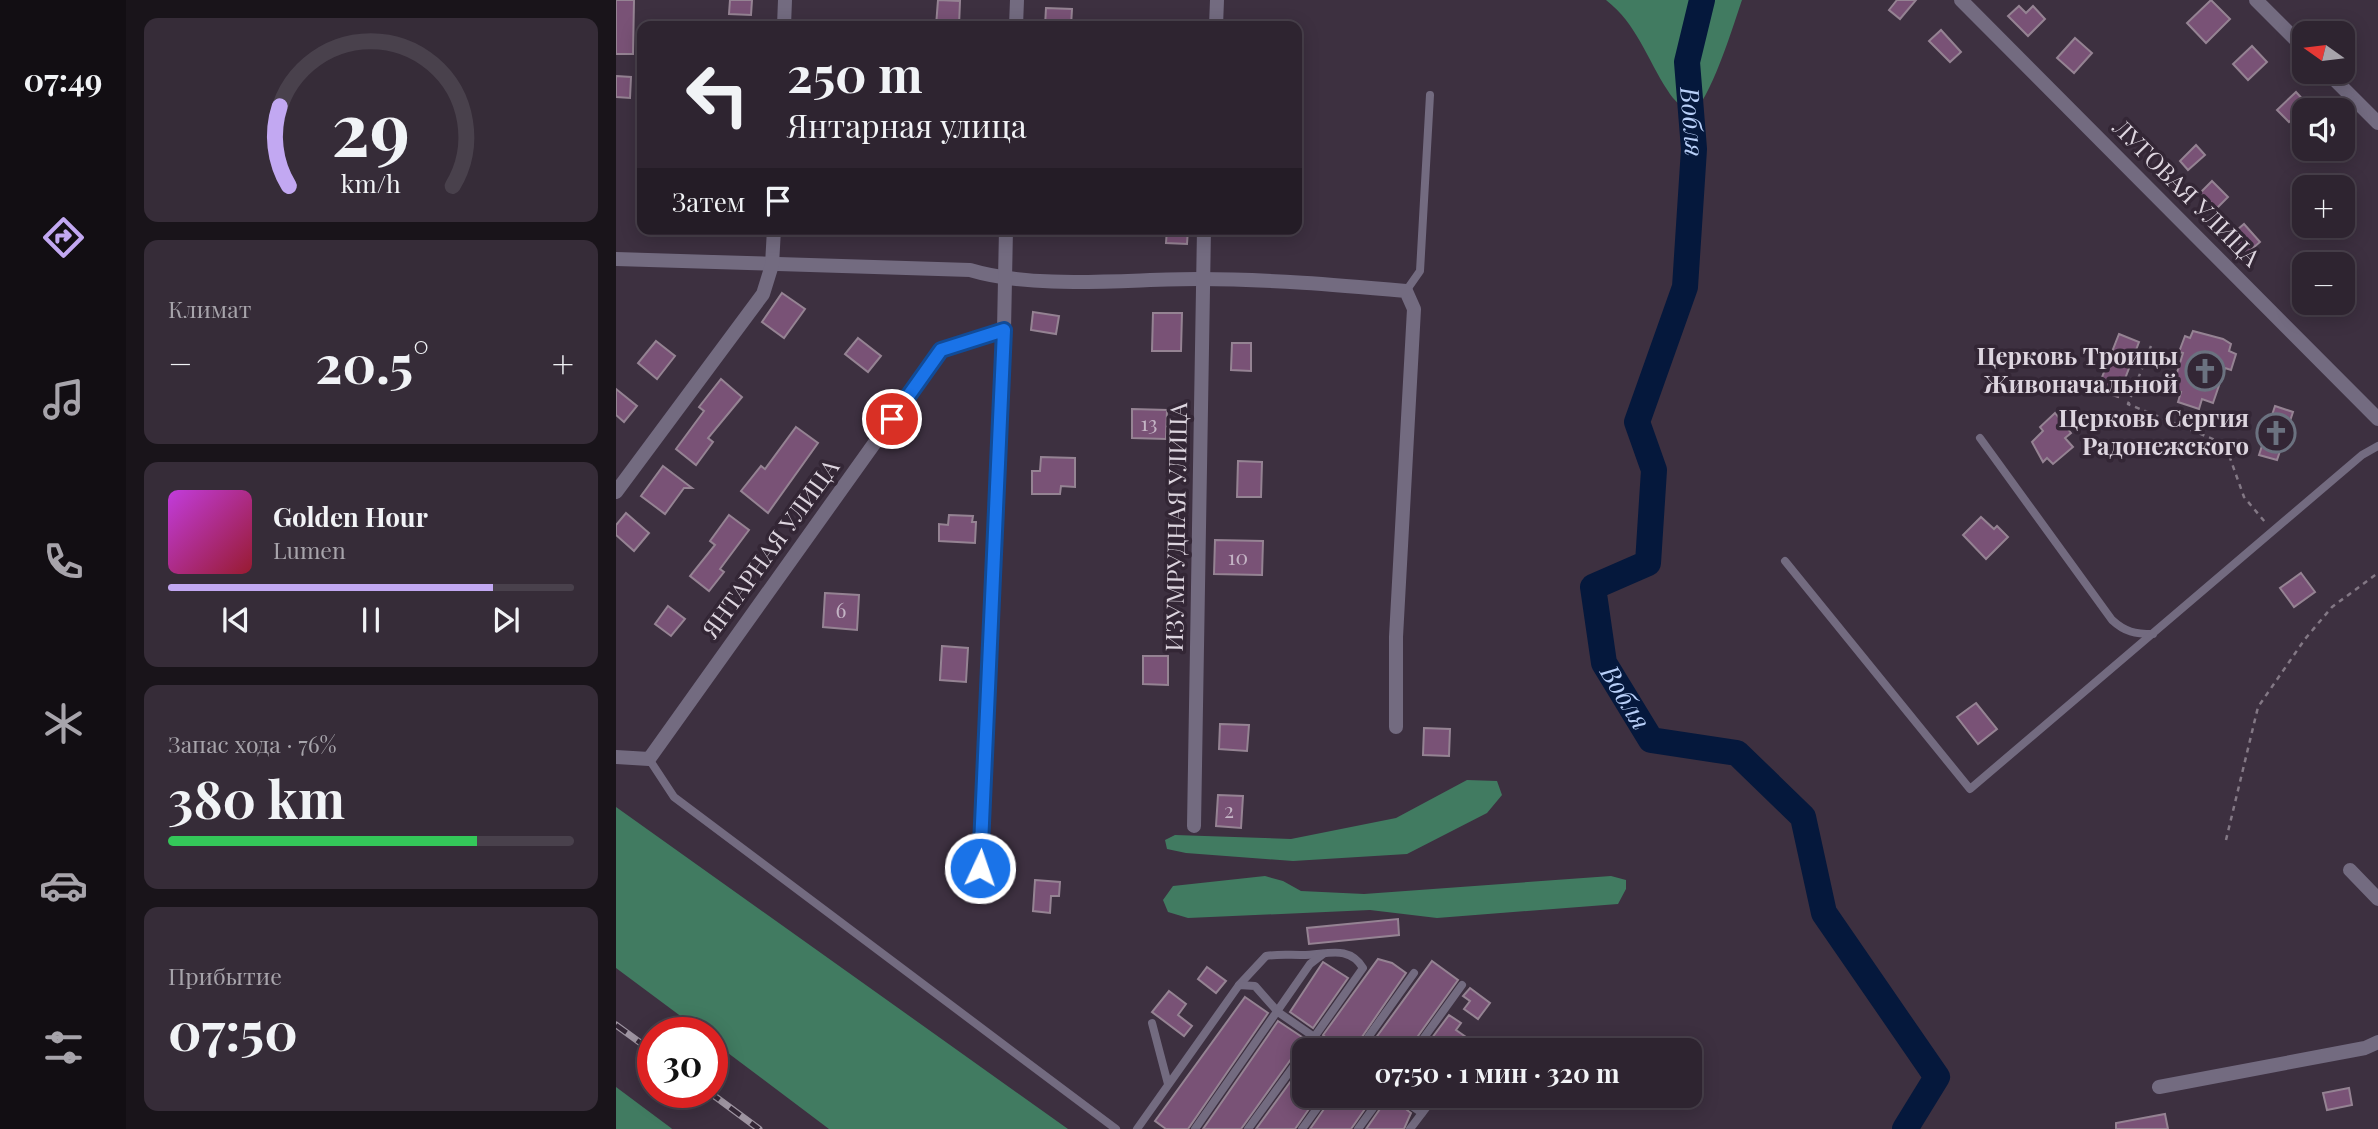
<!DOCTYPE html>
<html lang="ru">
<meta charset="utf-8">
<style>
body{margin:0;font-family:"Playfair Display",serif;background:#362c38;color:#f1f3f6;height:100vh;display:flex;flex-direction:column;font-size:26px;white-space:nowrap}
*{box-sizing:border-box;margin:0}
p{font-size:23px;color:#a7a4ab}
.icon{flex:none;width:38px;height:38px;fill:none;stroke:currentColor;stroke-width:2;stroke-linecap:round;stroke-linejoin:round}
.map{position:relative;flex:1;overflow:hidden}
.side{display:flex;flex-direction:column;gap:18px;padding:18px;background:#19141a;width:490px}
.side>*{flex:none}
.banner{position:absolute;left:21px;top:21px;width:665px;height:214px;border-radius:14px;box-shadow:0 4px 18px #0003,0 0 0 2px #49414c;background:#2e2430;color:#f1f3f6;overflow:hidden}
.needle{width:46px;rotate:284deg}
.fabs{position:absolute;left:1676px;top:21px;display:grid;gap:14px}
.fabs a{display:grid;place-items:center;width:63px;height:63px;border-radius:14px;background:#2e2430;box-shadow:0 4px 18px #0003,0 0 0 2px #49414c;font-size:35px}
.speed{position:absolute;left:21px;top:1017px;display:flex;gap:14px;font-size:35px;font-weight:700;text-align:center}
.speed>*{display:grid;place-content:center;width:91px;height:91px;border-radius:50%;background:#2e2430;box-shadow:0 4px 18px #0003,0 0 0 2px #49414c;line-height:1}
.speed .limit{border:10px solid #d22;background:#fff;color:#111}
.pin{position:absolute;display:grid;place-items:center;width:60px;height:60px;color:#fff;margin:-30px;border:4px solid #fff;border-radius:50%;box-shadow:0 2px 7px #0007}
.me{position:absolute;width:77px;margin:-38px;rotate:3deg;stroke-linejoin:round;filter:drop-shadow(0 0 5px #0008)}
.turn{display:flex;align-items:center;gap:24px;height:147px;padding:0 35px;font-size:32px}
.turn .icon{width:91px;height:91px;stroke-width:2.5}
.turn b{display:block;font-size:49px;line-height:60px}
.then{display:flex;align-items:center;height:66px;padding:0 35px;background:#0003;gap:14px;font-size:26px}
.big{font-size:52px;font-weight:700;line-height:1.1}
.side .tile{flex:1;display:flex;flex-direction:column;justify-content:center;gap:10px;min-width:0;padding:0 24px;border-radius:14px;background:#362c38}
.side .dial{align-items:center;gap:0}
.dial svg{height:182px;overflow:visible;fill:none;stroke:#49414c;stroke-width:7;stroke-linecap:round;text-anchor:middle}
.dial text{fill:#f1f3f6;stroke:none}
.song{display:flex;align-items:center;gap:21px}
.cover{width:84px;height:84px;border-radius:10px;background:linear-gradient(135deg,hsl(290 70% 55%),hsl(350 70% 35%))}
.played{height:7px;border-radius:4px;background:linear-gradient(90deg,#c2a8f2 80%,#49414c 80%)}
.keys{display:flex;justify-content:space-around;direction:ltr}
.heat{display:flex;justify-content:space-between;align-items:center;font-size:38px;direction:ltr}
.charge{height:10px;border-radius:5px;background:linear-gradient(90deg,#34c759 76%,#49414c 0)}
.trip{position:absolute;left:676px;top:1038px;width:410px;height:70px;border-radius:14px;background:#2e2430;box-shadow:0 4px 18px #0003,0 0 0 2px #49414c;font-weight:700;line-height:70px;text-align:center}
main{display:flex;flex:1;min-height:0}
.menu{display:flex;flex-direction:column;width:126px;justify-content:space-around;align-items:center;background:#120e13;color:#a7a4ab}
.menu .icon{width:49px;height:49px}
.menu .selected{color:#c2a8f2}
.menu b{font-size:32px;color:#f1f3f6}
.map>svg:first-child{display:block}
.forest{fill:#417b61}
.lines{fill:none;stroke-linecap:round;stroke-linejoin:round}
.river{stroke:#05183c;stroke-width:26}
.building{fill:#795276;stroke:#958393;stroke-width:2}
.path{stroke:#837885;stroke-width:2.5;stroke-dasharray:5 5;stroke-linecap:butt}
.lane{stroke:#736b80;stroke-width:8}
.street{stroke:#736b80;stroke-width:14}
.rail-casing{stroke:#9e94a1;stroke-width:7}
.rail{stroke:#332635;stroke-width:4.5;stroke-dasharray:13;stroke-linecap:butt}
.route-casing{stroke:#114b97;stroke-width:18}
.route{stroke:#1a73e8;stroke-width:12}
.labels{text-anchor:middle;stroke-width:7;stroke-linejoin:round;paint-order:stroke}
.number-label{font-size:21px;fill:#c4b4c5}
.street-label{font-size:24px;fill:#ddd5df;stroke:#332635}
.poi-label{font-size:24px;font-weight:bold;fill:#ddd5df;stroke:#332635;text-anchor:end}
.water-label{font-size:26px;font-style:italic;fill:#b8cff8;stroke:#332635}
</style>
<main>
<nav class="menu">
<b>07:49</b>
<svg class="icon selected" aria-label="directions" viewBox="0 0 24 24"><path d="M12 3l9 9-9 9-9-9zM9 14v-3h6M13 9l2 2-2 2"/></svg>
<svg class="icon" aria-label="music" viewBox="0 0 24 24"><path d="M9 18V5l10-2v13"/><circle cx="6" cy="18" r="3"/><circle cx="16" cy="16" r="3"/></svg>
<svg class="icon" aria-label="phone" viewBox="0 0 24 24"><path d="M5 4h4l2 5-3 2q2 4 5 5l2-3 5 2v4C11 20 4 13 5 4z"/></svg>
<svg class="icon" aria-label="climate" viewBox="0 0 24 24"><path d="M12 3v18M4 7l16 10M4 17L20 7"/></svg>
<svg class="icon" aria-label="car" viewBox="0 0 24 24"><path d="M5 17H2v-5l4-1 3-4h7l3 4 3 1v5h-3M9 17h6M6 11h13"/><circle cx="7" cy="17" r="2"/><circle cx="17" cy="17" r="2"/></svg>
<svg class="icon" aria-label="filters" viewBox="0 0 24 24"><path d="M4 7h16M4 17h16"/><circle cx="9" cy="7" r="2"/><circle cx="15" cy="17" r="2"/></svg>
</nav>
<section class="side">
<div class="tile dial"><svg viewBox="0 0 100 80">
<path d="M14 69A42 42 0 1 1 86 69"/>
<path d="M14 69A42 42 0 0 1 10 34" stroke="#c2a8f2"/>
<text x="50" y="56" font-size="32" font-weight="700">29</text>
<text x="50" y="72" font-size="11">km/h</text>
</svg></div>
<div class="tile"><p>Климат</p>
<div class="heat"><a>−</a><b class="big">20.5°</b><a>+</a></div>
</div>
<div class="tile">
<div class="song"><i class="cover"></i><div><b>Golden Hour</b><p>Lumen</p></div></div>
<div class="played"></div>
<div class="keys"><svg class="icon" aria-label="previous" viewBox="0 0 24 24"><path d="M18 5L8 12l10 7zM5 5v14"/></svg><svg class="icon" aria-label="pause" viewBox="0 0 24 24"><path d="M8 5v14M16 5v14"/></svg><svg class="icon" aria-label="next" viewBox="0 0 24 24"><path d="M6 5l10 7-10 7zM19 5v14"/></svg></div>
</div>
<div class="tile"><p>Запас хода · 76%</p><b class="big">380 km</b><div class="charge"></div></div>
<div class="tile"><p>Прибытие</p><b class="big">07:50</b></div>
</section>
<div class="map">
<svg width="1762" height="1129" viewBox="0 0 1762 1129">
<rect width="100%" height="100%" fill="#3d3040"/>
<!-- forest -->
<g class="forest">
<path d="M990 0H1126C1117 26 1094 103 1074 115 1067 107 1057 100 1052 91 1031 59 1021 24 990 0Z"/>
<polygon points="851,780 881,781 886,795 871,813 791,854 677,861 570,853 551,849 549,840 559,835 675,839 780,818"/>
<polygon points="0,807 452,1129 213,1129 96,1041 96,1032 86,1032 0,968"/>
<polygon points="649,876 667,881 685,891 748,894 995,876 1010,880 1010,889 1002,904 821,918 754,910 572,918 552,912 547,900 557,886"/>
<polygon points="0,1087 55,1128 56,1129 0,1129"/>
</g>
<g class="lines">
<!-- river -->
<path class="river" id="s1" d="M1086 0 1071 62 1078 149 1069 287 1021 422 1038 470 1032 563 977 587 988 663 1035 740 1121 753 1187 817 1208 913 1321 1077 1289 1129"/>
</g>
<!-- building -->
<g class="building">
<polygon points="0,0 18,0 17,54 0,54"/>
<polygon points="114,0 136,0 135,15 113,14"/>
<polygon points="322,0 344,1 343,26 320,26"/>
<polygon points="1281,0 1300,0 1284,19 1273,10"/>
<polygon points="1595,0 1614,19 1590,43 1571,23"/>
<polygon points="1403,6 1410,13 1417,6 1429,19 1412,36 1392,16"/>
<polygon points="430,8 456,9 455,26 429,26"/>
<polygon points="1325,30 1345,52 1334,62 1313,41"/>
<polygon points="1459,38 1476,53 1458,73 1441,58"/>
<polygon points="1636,46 1651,62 1632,80 1617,64"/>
<polygon points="0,76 15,77 14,98 0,97"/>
<polygon points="1680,92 1692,105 1673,122 1661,110"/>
<polygon points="1580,145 1589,155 1572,170 1564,161"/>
<polygon points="1596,181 1612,197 1600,209 1584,193"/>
<polygon points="1628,224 1644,242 1631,253 1615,235"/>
<polygon points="551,229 572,229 571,244 550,243"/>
<polygon points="166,293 189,309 168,338 146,322"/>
<polygon points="417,312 443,316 440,334 415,330"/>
<polygon points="537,313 566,313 565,351 536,351"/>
<polygon points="1577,331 1607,339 1615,344 1613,351 1620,354 1615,370 1609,368 1597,403 1586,399 1583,409 1562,402 1565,392 1556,389 1567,353 1563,352 1569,336 1574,338"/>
<polygon points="1503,334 1523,342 1502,397 1481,390"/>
<polygon points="242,338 265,356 252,372 229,354"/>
<polygon points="40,341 59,356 41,379 22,363"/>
<polygon points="616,343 635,343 635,371 615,370"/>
<polygon points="105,379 126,397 92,438 97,442 80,465 60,449 88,411 83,407"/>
<polygon points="0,389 21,406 8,422 0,415"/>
<polygon points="1659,406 1677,412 1661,460 1643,455"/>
<polygon points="516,409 551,410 550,439 516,438"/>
<polygon points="1439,413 1455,433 1449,438 1457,447 1437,464 1431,458 1427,462 1416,442 1427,431 1424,427"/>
<polygon points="180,427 202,443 152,513 125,491 145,466 149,469"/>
<polygon points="425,457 459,458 459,487 445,486 444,494 416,494 416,471 424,471"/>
<polygon points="622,461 646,462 645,497 621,497"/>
<polygon points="47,466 76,488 68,488 49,514 25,496"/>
<polygon points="10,513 33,533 18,551 0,535 0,525"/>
<polygon points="113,515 133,530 104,569 108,572 93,591 74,576 99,545 94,541"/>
<polygon points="333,515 357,516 356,522 360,522 359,543 323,541 323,524 332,525"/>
<polygon points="1365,517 1378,529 1381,526 1392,537 1370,559 1347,535"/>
<polygon points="599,540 647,541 646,575 598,574"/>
<polygon points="1685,573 1699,592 1678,607 1664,588"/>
<polygon points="209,593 243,595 241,630 207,627"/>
<polygon points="52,606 69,619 55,636 39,624"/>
<polygon points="326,646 352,648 350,682 324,680"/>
<polygon points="527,656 552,656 552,685 527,684"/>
<polygon points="1360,703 1381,729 1362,744 1341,717"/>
<polygon points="604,724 633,725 631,751 603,749"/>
<polygon points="808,728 834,729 833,756 807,755"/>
<polygon points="602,795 627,796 625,828 600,826"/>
<polygon points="419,880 444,882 443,896 435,896 434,913 417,911"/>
<polygon points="782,919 783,935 693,944 691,928"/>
<polygon points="762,959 776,963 790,973 737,1050 724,1050 707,1035"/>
<polygon points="816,961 842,980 792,1050 751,1050"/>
<polygon points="707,962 732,978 697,1028 674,1012"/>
<polygon points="591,967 610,981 600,993 582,979"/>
<polygon points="854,988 874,1003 862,1019 848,1009 854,1001 847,996"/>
<polygon points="553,991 570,1004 562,1015 576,1026 568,1036 536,1012"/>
<polygon points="629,997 652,1013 572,1129 550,1129 539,1121"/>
<polygon points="833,1015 845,1023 840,1030 850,1037 841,1050 807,1050"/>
<polygon points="662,1021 689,1039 683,1048 625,1129 587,1129"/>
<polygon points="688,1063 688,1096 702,1096 679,1129 640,1129"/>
<polygon points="1733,1088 1736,1105 1711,1110 1707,1093"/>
<polygon points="717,1096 716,1096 758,1096 735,1129 694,1129"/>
<polygon points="773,1096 795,1113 788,1129 750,1129"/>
<polygon points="1549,1114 1552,1129 1500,1129 1500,1123"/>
</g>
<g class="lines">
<!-- path -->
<g class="path">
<polyline points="1535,346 1512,404 1609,444 1628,497 1649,522"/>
<polyline points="1610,840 1642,707 1689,639 1716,607 1762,573"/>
</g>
<!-- lane -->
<g class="lane">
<polyline points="790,291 804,271 814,95"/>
<path d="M1364 438 1496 620C1509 632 1519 634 1537 634"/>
<polyline points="1169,561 1354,789 1746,455 1762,446"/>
<polyline points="33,759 58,797 500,1129"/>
<path d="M623 985 650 956C663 954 672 955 684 955 708 956 732 943 747 968L689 1050"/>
<polyline points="536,1023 552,1084"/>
<polyline points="743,1050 798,973"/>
<polyline points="799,1050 846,985"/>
<polyline points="853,1050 854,1049"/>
<polyline points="781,1096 806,1113"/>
<polyline points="521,1129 623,985 639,986 662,1012 717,1050"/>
<polyline points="579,1129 694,964 707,954"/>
<polyline points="632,1129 688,1052"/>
<polyline points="686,1129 710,1096"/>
<polyline points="742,1129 766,1096"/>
<polyline points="794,1129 819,1096"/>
</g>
<!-- street -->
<g class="street">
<polyline points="1345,0 1762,419"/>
<polyline points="1640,0 1689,49"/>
<polyline points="168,26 169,0"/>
<polyline points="400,26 401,0"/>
<polyline points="600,26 601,0"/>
<polyline points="1711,72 1762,123"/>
<path d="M0 259 354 270C421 290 511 279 582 279 652 279 721 285 790 291L798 309 780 637V727"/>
<polyline points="0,492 147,294 156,265 158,229"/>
<polyline points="0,757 33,759 325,350 388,330"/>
<polyline points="578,826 588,229"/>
<polyline points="1734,870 1762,899"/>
<polyline points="362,894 388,330 390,229"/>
<polyline points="1543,1087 1749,1048 1762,1042"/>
</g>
<!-- rail casing -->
<g class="rail-casing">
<g id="rail">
<polyline points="0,1025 37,1052"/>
<polyline points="93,1092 143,1129"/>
</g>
</g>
<!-- rail -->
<use href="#rail" class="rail"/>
</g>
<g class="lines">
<!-- route casing -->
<g class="route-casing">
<polyline id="route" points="276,419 325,350 388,330 364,868"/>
</g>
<!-- route -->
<use href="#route" class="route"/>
</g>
<!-- icons -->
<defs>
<g id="church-ring" transform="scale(2.0125)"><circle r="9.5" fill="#332635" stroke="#6b7280" stroke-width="1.5"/><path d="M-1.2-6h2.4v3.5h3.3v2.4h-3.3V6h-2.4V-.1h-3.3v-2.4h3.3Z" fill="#6b7280"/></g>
</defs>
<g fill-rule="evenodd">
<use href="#church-ring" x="1589" y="371"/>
<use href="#church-ring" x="1660" y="433"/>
</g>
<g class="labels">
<!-- number labels -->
<g class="number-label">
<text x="533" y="431">13</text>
<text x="622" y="565">10</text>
<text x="225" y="618">6</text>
<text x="613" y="818">2</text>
</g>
<!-- street labels -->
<g class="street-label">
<text transform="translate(1570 193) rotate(45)" y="8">ЛУГОВАЯ УЛИЦА</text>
<text transform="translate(561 527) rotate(-89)" y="8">ИЗУМРУДНАЯ УЛИЦА</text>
<text transform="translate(155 549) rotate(-54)" y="8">ЯНТАРНАЯ УЛИЦА</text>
</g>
<!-- poi labels -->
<g class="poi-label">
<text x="1562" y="365">Церковь Троицы<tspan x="1562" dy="28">Живоначальной</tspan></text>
<text x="1633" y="427">Церковь Сергия<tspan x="1633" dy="28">Радонежского</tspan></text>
</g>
<!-- water labels -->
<g class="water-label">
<text dy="9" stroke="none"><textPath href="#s1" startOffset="124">Вобля</textPath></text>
<text dy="9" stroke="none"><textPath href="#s1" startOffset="754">Вобля</textPath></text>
</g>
</g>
</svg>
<div class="fabs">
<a><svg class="needle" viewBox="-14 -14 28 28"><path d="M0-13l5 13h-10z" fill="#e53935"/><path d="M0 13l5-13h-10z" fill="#a7a4ab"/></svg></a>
<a><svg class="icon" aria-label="sound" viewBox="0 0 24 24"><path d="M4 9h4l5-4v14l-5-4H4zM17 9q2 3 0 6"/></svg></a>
<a>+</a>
<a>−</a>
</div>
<div class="speed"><div class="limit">30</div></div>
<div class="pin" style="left:276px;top:419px;background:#d93025"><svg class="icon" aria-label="arrive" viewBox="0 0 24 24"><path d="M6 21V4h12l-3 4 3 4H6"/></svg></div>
<svg class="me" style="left:364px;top:868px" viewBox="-20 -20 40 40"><circle r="17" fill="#1a73e8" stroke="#fff" stroke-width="3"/><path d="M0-11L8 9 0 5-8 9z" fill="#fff"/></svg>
<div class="trip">07:50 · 1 мин · 320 m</div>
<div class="banner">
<div class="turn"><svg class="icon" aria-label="left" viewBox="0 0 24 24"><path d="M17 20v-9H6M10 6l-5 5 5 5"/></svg><div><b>250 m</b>Янтарная улица</div></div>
<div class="then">Затем<svg class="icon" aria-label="arrive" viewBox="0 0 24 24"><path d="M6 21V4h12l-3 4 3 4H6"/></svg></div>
</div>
</div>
</main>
